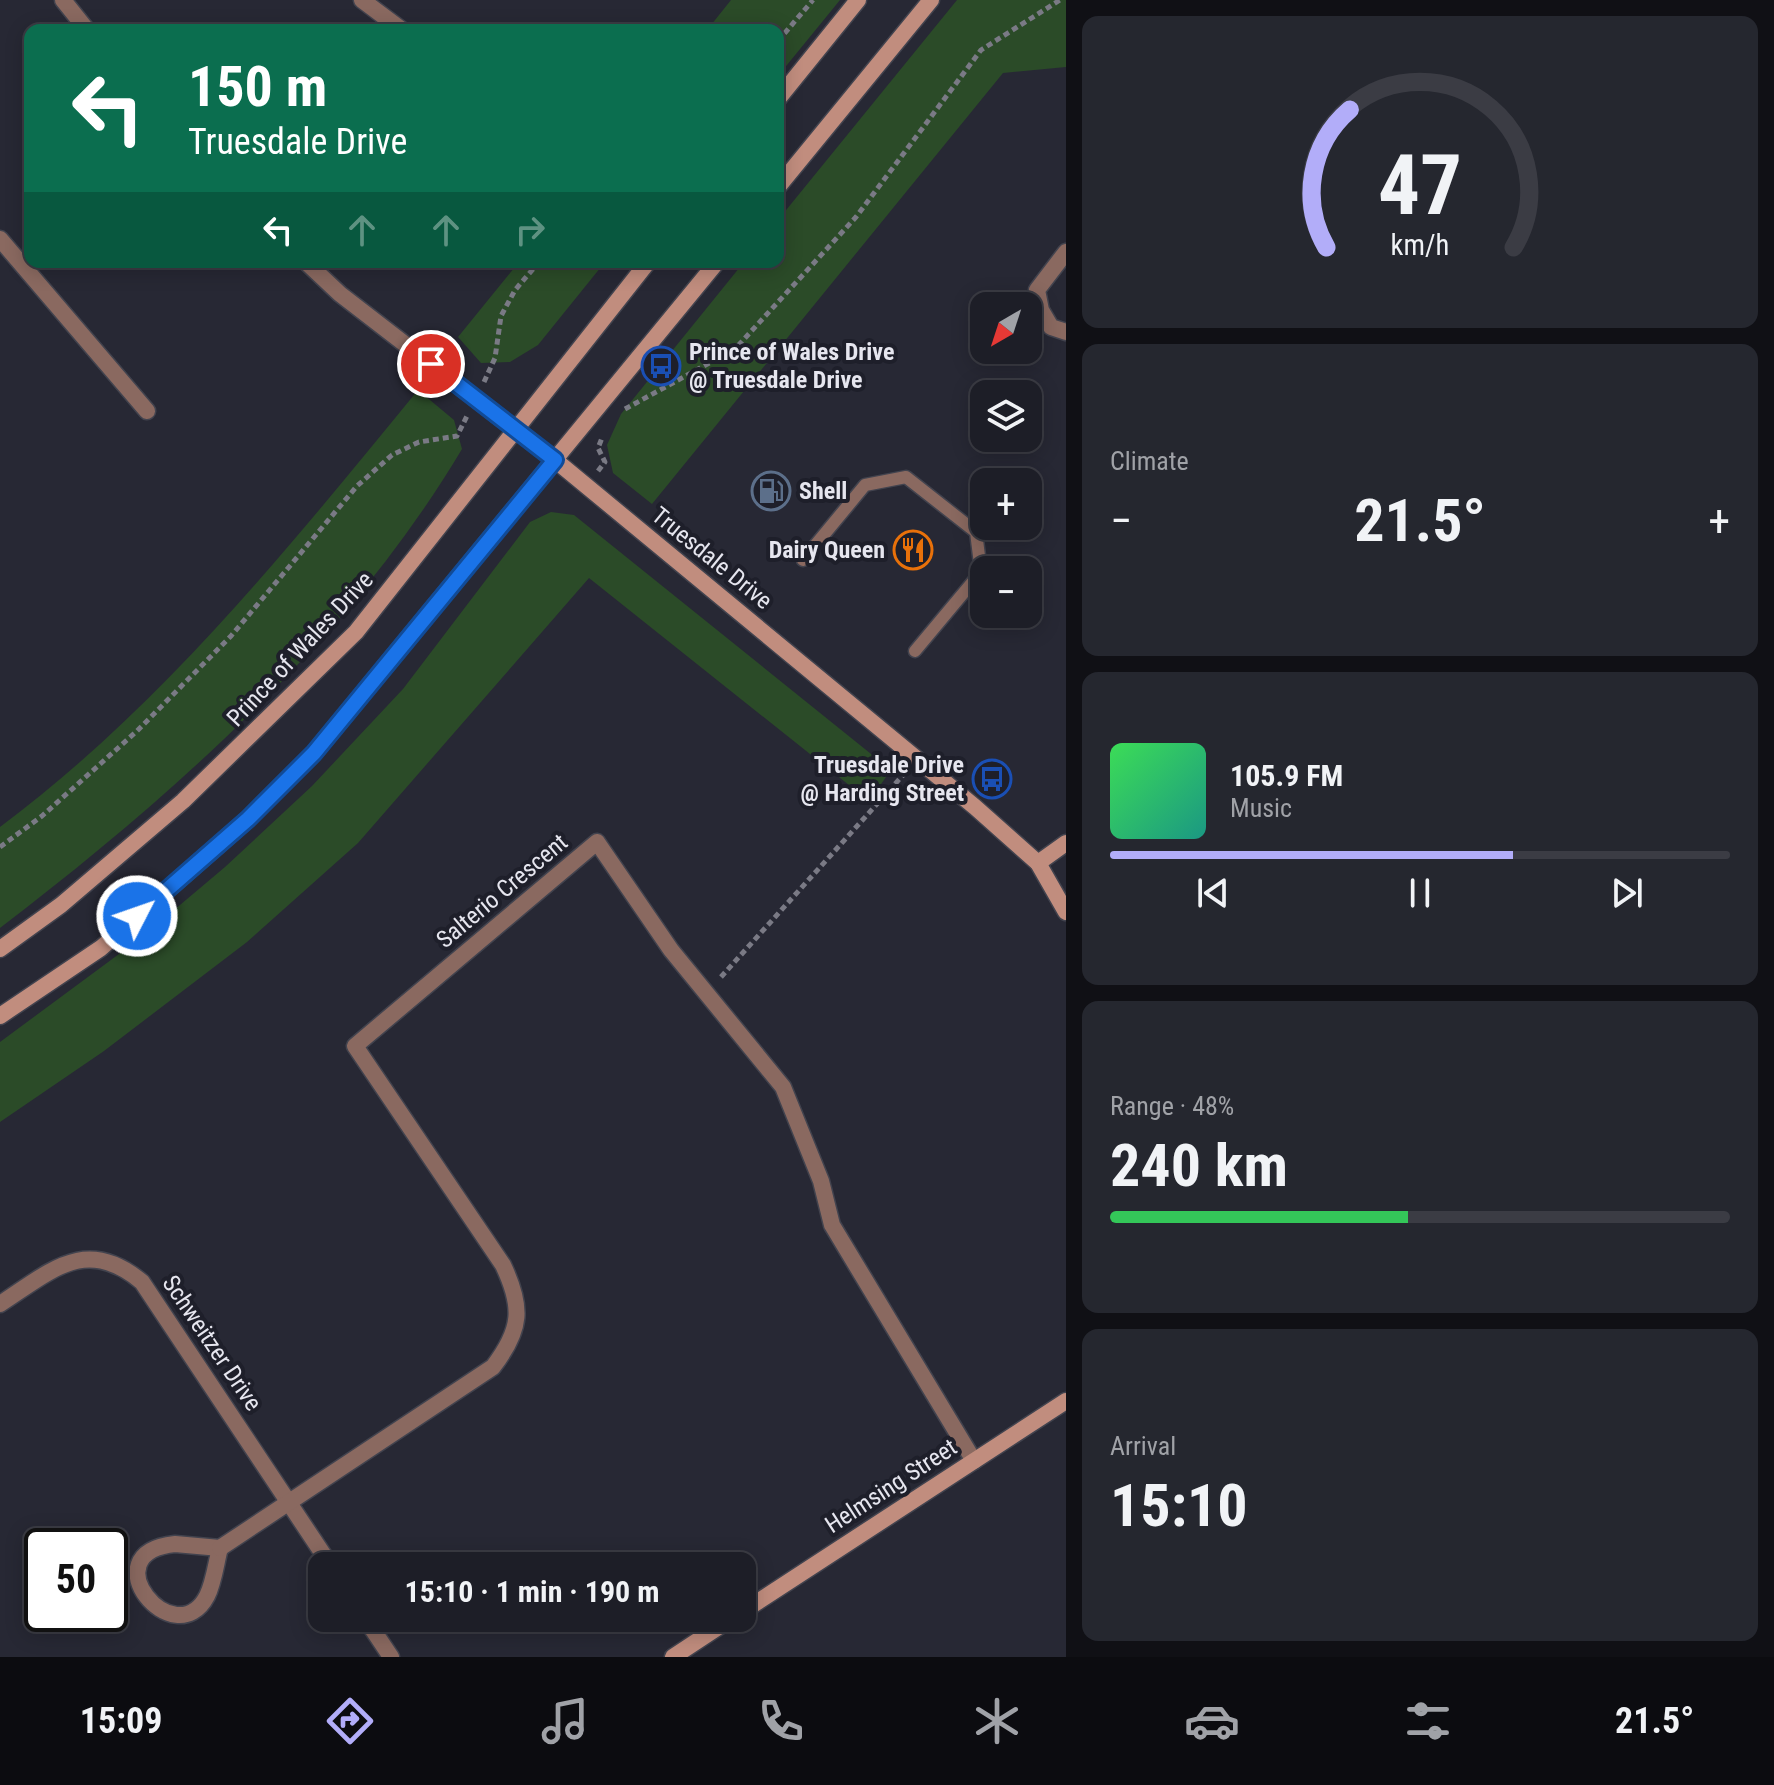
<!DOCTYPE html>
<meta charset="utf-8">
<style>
body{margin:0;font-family:"Roboto Condensed",sans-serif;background:#25272f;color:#f1f3f6;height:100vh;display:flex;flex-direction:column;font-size:30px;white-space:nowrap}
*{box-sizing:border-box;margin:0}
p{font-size:26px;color:#a0a2a7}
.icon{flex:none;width:44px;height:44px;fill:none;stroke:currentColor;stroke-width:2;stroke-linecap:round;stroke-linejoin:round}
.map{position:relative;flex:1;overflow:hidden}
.panel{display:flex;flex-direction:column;gap:16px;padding:16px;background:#101015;width:708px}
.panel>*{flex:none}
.guide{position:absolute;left:24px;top:24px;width:760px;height:244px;border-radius:16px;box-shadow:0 4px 20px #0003,0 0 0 2px #3b3c44;background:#0b6e4f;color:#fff;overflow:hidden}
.needle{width:52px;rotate:219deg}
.controls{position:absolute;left:970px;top:292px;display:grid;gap:16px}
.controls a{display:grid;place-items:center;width:72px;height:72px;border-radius:16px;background:#1d1e27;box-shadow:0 4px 20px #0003,0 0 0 2px #3b3c44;font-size:40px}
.speed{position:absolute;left:24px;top:1528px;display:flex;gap:16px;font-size:40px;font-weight:700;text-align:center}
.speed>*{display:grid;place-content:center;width:104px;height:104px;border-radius:50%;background:#1d1e27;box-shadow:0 4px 20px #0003,0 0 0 2px #3b3c44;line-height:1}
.speed .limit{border:4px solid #111;border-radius:12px;background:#fff;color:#111}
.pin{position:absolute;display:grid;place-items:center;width:68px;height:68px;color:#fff;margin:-34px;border:4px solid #fff;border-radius:50%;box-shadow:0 2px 8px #0007}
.me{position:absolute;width:88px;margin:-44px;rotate:49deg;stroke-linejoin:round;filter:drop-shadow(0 0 6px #0008)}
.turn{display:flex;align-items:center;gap:28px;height:168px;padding:0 32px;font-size:36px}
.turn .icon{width:104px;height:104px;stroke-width:2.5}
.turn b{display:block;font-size:56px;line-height:68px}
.lanes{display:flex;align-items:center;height:76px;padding:0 32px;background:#0003;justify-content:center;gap:40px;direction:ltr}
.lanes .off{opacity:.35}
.big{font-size:60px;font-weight:700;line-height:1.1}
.panel .tile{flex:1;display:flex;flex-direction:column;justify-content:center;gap:12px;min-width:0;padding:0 28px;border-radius:16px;background:#25272f}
.panel .dial{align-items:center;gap:0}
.dial svg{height:208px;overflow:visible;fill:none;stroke:#3b3c44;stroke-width:7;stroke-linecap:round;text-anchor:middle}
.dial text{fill:#f1f3f6;stroke:none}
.song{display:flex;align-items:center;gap:24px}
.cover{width:96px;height:96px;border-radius:12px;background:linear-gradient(135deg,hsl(130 70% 55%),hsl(170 70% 35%))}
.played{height:8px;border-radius:4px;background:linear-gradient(90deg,#b2adf9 65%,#3b3c44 65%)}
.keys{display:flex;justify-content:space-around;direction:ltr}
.heat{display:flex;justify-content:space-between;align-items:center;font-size:44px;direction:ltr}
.charge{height:12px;border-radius:6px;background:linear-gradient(90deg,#34c759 48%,#3b3c44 0)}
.trip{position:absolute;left:308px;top:1552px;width:448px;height:80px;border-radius:16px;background:#1d1e27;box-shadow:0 4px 20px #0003,0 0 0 2px #3b3c44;font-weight:700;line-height:80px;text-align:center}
.tabs{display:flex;height:128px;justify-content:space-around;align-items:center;background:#0c0c10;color:#a0a2a7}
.tabs .icon{width:56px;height:56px}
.tabs .active{color:#b2adf9}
.tabs b{font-size:36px;color:#f1f3f6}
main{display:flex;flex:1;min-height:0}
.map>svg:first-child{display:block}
.green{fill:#2b4b28}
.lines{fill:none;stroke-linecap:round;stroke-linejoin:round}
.lane-casing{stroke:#42434e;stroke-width:15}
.street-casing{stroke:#42434e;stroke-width:19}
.secondary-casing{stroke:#42434e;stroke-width:19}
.path{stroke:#7a7a85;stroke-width:5;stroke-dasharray:6 4;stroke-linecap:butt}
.lane{stroke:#8a6960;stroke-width:12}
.street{stroke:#8a6960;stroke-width:16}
.secondary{stroke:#c18d7e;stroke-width:16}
.route-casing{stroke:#114b97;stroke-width:20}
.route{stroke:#1a73e8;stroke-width:14}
.labels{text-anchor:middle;stroke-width:8;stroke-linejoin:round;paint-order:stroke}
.poi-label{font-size:24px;font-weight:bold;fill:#e6e6ef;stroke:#1e1f2a;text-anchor:start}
.street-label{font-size:24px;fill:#e6e6ef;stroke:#1e1f2a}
</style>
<main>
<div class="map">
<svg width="1066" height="1657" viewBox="0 0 1066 1657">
<rect width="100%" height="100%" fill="#272834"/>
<!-- green -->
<g class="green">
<polygon points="731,0 840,0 778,76 778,30 707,30"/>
<polygon points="957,0 1066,0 1066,67 1003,73 652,504 613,473 607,445 621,414 744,262 778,262 778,220"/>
<polygon points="519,262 605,262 538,345 510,362 481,363 458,337"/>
<path d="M418 390 454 420 462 449C349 639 174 795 0 928V827C162 706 291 545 418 390Z"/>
<polygon points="551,512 574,515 891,770 869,801 589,578 358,843 247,942 104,1051 0,1122 0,1042 142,937 225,867 312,786 403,689 530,522"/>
</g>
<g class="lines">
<!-- lane casing -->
<g class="lane-casing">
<polyline id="lane" points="803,560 865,485 906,477 976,532 981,572 915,651"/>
</g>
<!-- street casing -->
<g class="street-casing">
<g id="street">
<polyline points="63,0 87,30"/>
<polyline points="362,0 402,30"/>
<polyline points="0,239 147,411"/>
<polyline points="1066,252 1037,290 1041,310 1051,327 1066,332"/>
<polyline points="306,262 340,294 555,460"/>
<path d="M0 1304C51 1271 86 1235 142 1282L331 1566"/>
<path d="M175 1544 220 1548C216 1563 214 1582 207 1596 175 1657 88 1553 175 1544Z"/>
<path d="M220 1548 493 1367C522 1329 523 1307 503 1265L355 1046 597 842 671 950 783 1087 821 1181 832 1225 974 1461"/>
<polyline points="365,1618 391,1657"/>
</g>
</g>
<!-- secondary casing -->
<g class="secondary-casing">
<g id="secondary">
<polyline points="778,99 858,0"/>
<polyline points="778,187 931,0"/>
<polyline points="555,460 975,807 1038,863 1066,912"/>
<polyline points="1038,863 1066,843"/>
<polyline points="0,949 61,905 183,801 356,632 648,262"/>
<polyline points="0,1016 101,948 248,819 314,753 717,262"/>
<polyline points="742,1612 1066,1401"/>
<polyline points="673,1657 732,1618"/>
</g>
</g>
<!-- path -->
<g class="path">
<polyline points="778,41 813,0"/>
<polyline points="484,382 495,358 501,316 515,290 539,262"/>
<polyline points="625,409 735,349 856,217 981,50 1060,0"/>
<polyline points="598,471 605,462 598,448 602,438"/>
<polyline points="0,847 42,816 137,731 231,636 357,486 392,455 419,442 457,436 467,416"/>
<polyline points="721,977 904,774"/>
</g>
<!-- lane -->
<use href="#lane" class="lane"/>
<!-- street -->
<use href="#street" class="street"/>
<!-- secondary -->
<use href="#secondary" class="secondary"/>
</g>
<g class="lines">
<!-- route casing -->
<g class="route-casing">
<polyline id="route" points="137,916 248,819 314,753 555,460 431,364"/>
</g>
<!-- route -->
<use href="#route" class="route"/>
</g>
<!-- icons -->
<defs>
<g id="bus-ring" transform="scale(2)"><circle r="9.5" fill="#1e1f2a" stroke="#1a4fb4" stroke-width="1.5"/><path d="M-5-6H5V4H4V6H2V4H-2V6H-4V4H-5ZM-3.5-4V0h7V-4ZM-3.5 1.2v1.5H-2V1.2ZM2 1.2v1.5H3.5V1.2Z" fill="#1a4fb4"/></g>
<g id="fuel-ring" transform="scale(2)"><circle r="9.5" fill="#1e1f2a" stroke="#5c6f8a" stroke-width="1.5"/><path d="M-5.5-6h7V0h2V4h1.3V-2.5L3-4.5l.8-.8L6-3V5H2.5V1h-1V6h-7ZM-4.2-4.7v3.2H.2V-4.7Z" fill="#5c6f8a"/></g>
<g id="restaurant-ring" transform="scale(2)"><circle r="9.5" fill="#1e1f2a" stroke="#e8710a" stroke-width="1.5"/><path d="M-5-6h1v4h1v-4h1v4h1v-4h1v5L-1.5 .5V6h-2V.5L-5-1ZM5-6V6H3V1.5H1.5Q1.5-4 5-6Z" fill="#e8710a"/></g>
</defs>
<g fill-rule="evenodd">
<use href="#bus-ring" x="661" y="366"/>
<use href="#fuel-ring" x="771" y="491"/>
<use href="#restaurant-ring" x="913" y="550"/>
<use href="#bus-ring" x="992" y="779"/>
</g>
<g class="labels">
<!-- poi labels -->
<g class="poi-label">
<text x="689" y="360">Prince of Wales Drive<tspan x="689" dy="28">@ Truesdale Drive</tspan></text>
<text x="799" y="499">Shell</text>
<text x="885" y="558" text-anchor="end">Dairy Queen</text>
<text x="964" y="773" text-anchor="end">Truesdale Drive<tspan x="964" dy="28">@ Harding Street</tspan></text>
</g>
<!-- street labels -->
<g class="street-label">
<text transform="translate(712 558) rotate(39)" y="8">Truesdale Drive</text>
<text transform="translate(300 649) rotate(-47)" y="8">Prince of Wales Drive</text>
<text transform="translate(502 891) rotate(-40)" y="8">Salterio Crescent</text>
<text transform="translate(212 1343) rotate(56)" y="8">Schweitzer Drive</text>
<text transform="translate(891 1486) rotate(-33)" y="8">Helmsing Street</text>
</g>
</g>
</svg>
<div class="controls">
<a><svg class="needle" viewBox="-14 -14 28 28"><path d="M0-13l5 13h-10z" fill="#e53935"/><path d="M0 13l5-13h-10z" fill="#a0a2a7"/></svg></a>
<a><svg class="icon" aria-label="layers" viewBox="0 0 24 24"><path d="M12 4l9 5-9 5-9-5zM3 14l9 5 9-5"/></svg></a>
<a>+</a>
<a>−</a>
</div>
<div class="speed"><div class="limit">50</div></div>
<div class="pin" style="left:431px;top:364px;background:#d93025"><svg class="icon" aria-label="arrive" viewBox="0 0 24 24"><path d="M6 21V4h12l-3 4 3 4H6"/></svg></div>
<svg class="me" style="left:137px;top:916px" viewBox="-20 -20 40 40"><circle r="17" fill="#1a73e8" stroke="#fff" stroke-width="3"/><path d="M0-11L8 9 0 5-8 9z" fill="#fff"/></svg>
<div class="trip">15:10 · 1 min · 190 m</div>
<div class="guide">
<div class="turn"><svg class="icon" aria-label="left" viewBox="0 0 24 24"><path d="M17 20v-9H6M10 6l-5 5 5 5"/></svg><div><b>150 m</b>Truesdale Drive</div></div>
<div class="lanes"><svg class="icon" aria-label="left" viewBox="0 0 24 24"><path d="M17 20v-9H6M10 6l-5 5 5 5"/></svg><svg class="icon off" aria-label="ahead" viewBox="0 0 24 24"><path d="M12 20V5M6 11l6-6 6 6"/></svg><svg class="icon off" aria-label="ahead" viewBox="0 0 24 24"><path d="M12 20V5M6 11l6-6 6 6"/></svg><svg class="icon off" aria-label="right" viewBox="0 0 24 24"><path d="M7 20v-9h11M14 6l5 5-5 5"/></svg></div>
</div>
</div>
<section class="panel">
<div class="tile dial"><svg viewBox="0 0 100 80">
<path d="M14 69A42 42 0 1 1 86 69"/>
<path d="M14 69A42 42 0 0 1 23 16" stroke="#b2adf9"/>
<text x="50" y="56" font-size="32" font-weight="700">47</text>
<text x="50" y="72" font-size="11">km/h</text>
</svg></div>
<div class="tile"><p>Climate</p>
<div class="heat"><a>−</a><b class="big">21.5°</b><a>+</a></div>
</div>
<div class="tile">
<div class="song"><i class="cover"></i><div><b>105.9 FM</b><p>Music</p></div></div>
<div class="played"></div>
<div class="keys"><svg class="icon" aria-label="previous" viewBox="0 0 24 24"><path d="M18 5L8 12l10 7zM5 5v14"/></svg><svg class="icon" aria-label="pause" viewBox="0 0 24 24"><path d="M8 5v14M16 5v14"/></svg><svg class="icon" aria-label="next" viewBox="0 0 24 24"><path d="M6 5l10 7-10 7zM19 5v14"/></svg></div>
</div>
<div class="tile"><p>Range · 48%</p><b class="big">240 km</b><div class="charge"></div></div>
<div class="tile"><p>Arrival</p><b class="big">15:10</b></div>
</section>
</main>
<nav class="tabs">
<b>15:09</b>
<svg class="icon active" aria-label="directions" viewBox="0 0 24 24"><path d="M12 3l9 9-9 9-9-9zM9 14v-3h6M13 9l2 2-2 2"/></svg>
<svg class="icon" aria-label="music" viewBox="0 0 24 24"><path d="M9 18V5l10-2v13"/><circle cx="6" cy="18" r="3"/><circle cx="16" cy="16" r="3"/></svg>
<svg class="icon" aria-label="phone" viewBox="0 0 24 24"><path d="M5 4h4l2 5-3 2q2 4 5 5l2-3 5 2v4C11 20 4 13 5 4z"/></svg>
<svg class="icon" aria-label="climate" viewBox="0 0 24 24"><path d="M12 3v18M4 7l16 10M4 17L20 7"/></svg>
<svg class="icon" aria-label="car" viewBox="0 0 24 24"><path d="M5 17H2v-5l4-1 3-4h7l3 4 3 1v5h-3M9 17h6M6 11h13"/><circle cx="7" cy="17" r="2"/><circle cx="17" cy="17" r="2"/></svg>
<svg class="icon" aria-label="filters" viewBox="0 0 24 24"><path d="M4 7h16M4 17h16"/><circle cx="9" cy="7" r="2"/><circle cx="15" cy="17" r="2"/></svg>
<b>21.5°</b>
</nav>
